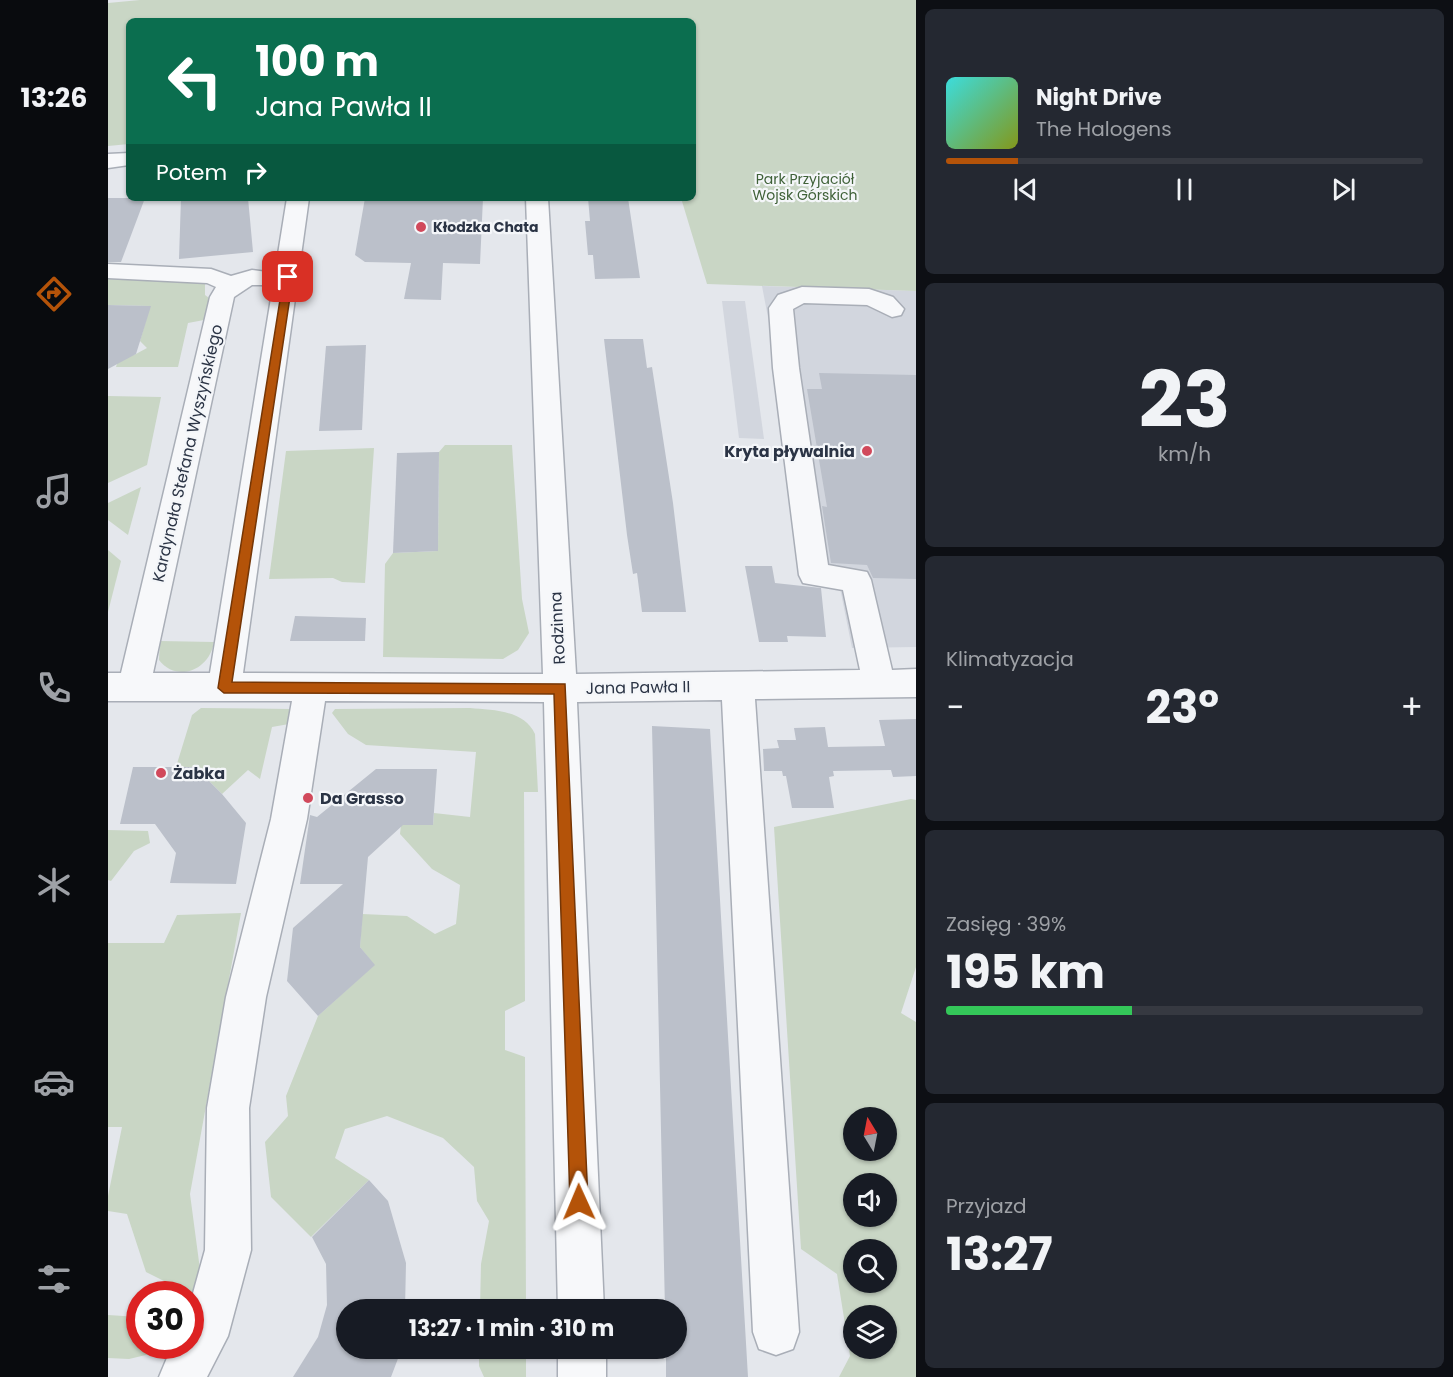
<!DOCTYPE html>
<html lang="pl">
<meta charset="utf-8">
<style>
body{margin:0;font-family:Poppins,sans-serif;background:#242831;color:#f1f3f6;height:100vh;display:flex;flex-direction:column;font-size:22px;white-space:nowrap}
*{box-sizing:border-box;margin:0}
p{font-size:20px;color:#9ea1a6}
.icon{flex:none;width:33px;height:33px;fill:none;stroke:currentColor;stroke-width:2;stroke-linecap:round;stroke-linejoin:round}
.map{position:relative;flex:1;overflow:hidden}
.drawer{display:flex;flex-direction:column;gap:9px;padding:9px;background:#0d0f14;width:537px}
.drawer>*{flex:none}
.hud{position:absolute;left:18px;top:18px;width:570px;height:183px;border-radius:9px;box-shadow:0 2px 4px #0004;background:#0b6e4f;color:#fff;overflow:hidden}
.needle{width:39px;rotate:350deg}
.controls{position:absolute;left:735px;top:1107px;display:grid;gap:12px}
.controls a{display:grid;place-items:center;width:54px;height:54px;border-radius:50%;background:#171b24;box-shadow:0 2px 4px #0004;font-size:30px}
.speed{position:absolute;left:18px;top:1281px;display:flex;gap:12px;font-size:30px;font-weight:700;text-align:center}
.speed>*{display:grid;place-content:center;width:78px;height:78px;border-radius:50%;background:#171b24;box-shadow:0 2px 4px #0004;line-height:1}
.speed .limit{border:9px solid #d22;background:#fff;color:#111}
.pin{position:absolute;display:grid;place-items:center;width:51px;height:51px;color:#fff;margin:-26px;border-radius:12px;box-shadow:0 3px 9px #0006}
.me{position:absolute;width:66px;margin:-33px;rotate:359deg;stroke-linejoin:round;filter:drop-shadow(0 0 4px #0008)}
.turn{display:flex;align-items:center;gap:21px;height:126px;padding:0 30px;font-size:27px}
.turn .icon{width:78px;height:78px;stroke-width:2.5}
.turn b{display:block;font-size:42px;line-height:51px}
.then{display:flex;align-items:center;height:57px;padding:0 30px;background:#0003;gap:12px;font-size:22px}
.big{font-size:45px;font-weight:700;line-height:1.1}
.drawer .card{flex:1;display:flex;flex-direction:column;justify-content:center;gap:9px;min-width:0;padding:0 21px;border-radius:9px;background:#242831}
.drawer .dial{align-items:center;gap:0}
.dial b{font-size:78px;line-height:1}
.song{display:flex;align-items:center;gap:18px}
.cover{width:72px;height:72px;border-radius:9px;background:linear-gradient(135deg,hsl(180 70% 55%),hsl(70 70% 35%))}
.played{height:6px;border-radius:3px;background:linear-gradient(90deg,#b45309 15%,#363941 15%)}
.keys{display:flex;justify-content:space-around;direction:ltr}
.heat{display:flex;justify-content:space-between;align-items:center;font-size:33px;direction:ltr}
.charge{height:9px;border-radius:4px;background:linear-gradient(90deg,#34c759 39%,#363941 0)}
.trip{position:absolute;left:228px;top:1299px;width:351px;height:60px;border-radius:30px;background:#171b24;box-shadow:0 2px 4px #0004;font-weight:700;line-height:60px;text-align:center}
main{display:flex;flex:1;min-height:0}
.menu{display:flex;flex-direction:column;width:108px;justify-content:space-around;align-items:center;background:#090b0e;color:#9ea1a6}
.menu .icon{width:42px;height:42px}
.menu .active{color:#b45309}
.menu b{font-size:27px;color:#f1f3f6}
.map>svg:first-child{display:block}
.built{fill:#d2d6de}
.green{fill:#c9d6c5;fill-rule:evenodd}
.building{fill:#bbc0ca}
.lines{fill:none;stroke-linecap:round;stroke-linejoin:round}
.minor-casing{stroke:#a9aeb7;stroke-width:3}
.minor{fill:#f7f8fa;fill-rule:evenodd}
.route{fill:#b45309;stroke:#753606;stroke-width:1.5}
.poi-dot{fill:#d1495b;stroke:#f4f6f9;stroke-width:2}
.labels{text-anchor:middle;stroke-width:4.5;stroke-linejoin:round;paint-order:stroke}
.far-park-label{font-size:14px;fill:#3f6138;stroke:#f4f6f9}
.far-poi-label{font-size:14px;font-weight:bold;fill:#2b3445;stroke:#f4f6f9;text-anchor:start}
.poi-label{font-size:16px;font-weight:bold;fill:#2b3445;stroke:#f4f6f9;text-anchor:start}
.street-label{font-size:16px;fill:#2b3445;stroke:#f4f6f9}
</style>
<main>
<nav class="menu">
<b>13:26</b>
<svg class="icon active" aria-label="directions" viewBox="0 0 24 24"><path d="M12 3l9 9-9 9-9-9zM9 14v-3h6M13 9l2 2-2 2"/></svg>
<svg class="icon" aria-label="music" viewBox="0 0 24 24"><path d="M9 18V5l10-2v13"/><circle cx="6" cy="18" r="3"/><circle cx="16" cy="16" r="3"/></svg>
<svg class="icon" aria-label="phone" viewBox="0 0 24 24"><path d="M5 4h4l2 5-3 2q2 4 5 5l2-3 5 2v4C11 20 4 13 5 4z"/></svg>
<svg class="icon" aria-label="climate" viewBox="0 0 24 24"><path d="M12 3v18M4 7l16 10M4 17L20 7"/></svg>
<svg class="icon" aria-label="car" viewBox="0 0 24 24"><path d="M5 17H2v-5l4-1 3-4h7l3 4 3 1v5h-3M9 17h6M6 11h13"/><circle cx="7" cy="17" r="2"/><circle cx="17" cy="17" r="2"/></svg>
<svg class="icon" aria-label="filters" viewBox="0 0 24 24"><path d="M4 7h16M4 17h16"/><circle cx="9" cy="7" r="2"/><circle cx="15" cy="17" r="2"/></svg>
</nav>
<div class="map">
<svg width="808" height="1377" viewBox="0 0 808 1377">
<rect width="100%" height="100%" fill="#e4e7ec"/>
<!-- built -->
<g class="built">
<polygon points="654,286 808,291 808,647 744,648 731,583 710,580"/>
<polygon points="614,301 637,301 656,439 631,438"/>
</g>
<!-- green -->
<g class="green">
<polygon points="32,0 808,0 808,291 599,284 573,198 585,198 585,21 21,21 21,144 0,146 0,3"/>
<polygon points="0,277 97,282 97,295 101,298 96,320 80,323 70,367 8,367 13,351 26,355 39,348 32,341 42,306 0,305"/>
<polygon points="0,396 53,397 39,465 0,483"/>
<polygon points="337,445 404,445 414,599 421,633 410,650 395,659 275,657 277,564 285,553 330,551 331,452"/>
<polygon points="266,448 257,583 234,582 225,578 161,579 178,451"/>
<polygon points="33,487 20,535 0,520 0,503"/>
<polygon points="0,550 13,561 0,612"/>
<path d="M52 641 106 642C102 669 70 684 51 660Z"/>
<polygon points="93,708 182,709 181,724 164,727 152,779 140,770 114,794 87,767 68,767 84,715"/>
<path d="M362 708C385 710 416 710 427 734L430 792H416L417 1001 397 1011V1050L417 1057 418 1309H372L373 1264 381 1221 369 1201 366 1167 335 1138 279 1116 237 1129 227 1158 261 1180 203 1237 163 1197 157 1142 180 1116 178 1096 210 1016 266 965 252 947 254 914 299 916 327 934 348 924 352 885 324 869 292 834 293 825H325L326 813 362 817 368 752 258 745 240 734 224 713 227 709Z"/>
<path d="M803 799 808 800V967L793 1013 808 1022V1377H731L742 1356 729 1274 693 1249 666 827ZM746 1118H778V1150H746ZM746 1184H778V1216H746ZM746 1250H778V1282H746ZM746 1316H778V1348H746Z"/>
<polygon points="0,830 40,831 42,843 26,851 3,881 0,880"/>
<polygon points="133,913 82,1194 93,1277 84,1295 38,1272 19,1214 0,1211 0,1196 14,1127 0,1127 0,943 56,943 69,915"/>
<polygon points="0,1315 31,1317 32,1346 57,1346 59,1350 21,1359 0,1358"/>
<polygon points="371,1349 418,1349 418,1377 376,1377 371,1366"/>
</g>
<!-- building -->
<g class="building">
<polygon points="0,198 37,198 13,262 0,262"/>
<polygon points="73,198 140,198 145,252 71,259"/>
<polygon points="257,198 375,198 372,264 335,263 333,300 296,299 303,263 257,262 247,255"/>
<polygon points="480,198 520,198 532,278 487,279 485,255 480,255 477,221 482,221"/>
<polygon points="0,305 43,306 28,354 0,369"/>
<polygon points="496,339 535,339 539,368 544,367 565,503 578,612 534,612 529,573 525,574 519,535"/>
<polygon points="258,345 254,430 211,431 218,346"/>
<polygon points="711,373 808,375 808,579 765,578 759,565 723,563 714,506 719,507 699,389 714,389"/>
<polygon points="331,452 330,551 285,553 289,453"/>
<polygon points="637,566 664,566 667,583 713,588 718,637 679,636 680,642 651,642"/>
<polygon points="187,616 258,618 257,641 182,641"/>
<polygon points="808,719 808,776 785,777 783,770 725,771 726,776 721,777 726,808 684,808 678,776 675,776 674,771 656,771 655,749 671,748 669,740 688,740 686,728 717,727 720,747 777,746 771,720"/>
<polygon points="544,726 602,729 640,1377 558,1377 558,1348 568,1348 568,1310 557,1310"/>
<polygon points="25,767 87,767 114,794 138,823 128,884 62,883 68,853 47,824 12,824"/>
<polygon points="268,769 329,769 325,825 295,825 260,857 252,947 267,965 210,1016 179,981 185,928 235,884 192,884 202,815 209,817"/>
<polygon points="261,1180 280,1201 298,1263 297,1310 238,1310 238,1348 294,1348 283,1377 185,1377 210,1337 219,1305 218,1264 204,1237"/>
</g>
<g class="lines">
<!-- minor casing -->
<g class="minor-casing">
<g id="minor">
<polygon points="21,153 21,165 0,168 0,154"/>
<path d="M179 198H201L135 673 435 674 418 198H440L468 674 752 670 735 590 695 583 691 575 665 368 661 308 670 295 694 287 761 289 785 297 796 309 793 315 784 317 759 305 696 303 685 309 691 368 720 565 759 572 763 580 784 670 808 669V697L647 699 691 1332 685 1349 668 1355 651 1349 645 1332 614 700 469 702 496 1310H450L436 702 217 701 199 819 158 997 141 1108 143 1250 120 1336 99 1377H51L64 1346H82V1304L97 1250 99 1108 118 997 163 819 184 701H0V673H13L102 297 108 287 99 283 0 278V264L103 269 123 276 144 270 167 273ZM144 285H154L164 292 102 673H45L126 297Z"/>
<rect x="450" y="1348" width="48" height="29"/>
</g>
</g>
<!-- minor -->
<use href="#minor" class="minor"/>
</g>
<!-- route -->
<polygon class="route" points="176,275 185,277 124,682 457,684 480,1202 477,1208 471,1211 464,1208 462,1202 446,694 116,693 110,688"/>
<!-- markers -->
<g class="poi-dot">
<circle cx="313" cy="227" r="6"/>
<circle cx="759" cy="451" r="6"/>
<circle cx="53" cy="773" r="6"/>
<circle cx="200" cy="798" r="6"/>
</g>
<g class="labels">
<!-- far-park labels -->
<g class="far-park-label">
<text x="697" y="184">Park Przyjaciół<tspan x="697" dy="16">Wojsk Górskich</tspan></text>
</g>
<!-- far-poi labels -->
<g class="far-poi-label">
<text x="325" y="232">Kłodzka Chata</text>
</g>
<!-- poi labels -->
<g class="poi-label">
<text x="747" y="457" text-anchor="end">Kryta pływalnia</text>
<text x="65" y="779">Żabka</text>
<text x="212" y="804">Da Grasso</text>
</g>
<!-- street labels -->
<g class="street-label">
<text transform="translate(79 453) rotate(-77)" y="6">Kardynała Stefana Wyszyńskiego</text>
<text transform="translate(449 628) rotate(-93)" y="6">Rodzinna</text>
<text transform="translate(530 687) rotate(-1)" y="6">Jana Pawła II</text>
</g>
</g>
</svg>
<div class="controls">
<a><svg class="needle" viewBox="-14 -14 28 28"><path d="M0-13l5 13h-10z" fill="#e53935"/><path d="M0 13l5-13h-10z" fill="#9ea1a6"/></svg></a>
<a><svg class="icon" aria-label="sound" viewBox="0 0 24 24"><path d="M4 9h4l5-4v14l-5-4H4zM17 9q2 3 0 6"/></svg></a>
<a><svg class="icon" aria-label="search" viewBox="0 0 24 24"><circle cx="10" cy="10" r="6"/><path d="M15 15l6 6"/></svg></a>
<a><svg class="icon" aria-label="layers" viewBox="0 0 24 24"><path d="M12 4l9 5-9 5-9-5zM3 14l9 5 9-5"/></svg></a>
</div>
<div class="speed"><div class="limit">30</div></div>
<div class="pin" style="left:180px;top:277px;background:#d93025"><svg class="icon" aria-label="arrive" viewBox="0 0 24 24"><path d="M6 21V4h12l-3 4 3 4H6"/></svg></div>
<svg class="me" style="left:471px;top:1202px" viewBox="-20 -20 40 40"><path d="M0-17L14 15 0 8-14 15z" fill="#b45309" stroke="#fff" stroke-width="4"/></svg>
<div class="trip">13:27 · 1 min · 310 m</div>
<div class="hud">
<div class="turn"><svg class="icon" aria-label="left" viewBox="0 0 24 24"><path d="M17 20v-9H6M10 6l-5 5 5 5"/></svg><div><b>100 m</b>Jana Pawła II</div></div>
<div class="then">Potem<svg class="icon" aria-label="right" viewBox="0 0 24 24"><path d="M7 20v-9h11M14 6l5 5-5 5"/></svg></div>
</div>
</div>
<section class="drawer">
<div class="card">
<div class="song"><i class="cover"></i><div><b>Night Drive</b><p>The Halogens</p></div></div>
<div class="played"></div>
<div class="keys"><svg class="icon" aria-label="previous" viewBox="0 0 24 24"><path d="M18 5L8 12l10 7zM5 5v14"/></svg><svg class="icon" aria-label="pause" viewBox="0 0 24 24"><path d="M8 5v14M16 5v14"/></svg><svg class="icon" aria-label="next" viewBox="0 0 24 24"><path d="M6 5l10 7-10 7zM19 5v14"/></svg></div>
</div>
<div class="card dial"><b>23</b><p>km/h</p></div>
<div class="card"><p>Klimatyzacja</p>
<div class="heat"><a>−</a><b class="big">23°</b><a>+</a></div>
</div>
<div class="card"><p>Zasięg · 39%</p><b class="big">195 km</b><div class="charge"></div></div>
<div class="card"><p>Przyjazd</p><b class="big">13:27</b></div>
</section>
</main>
